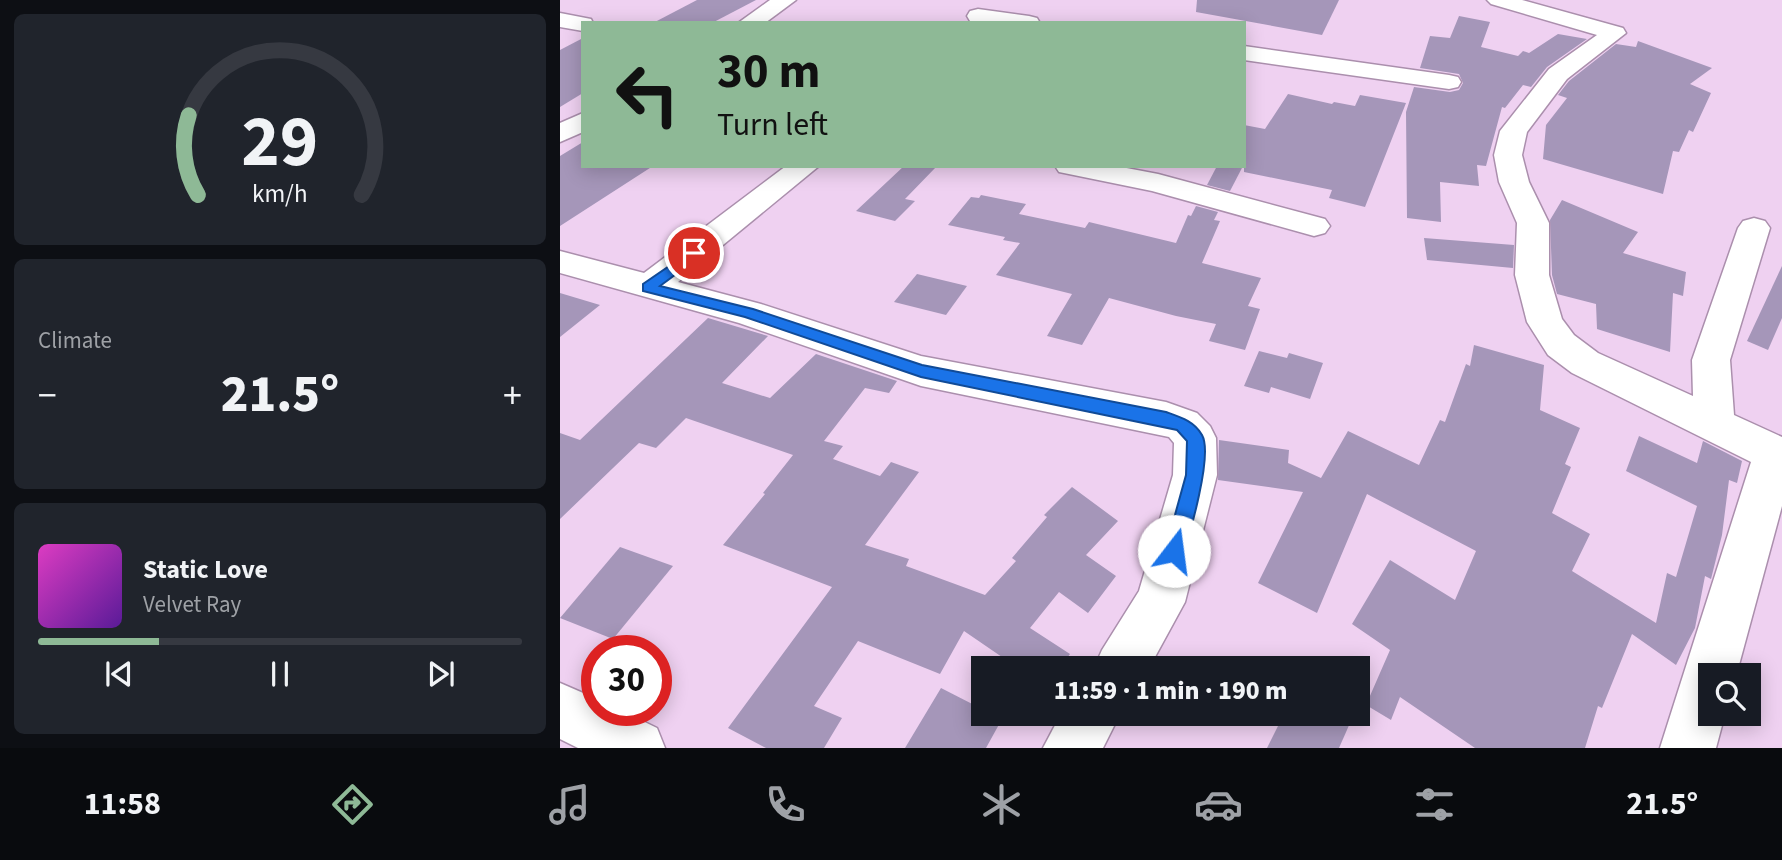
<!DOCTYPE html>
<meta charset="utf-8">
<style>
body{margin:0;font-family:"Source Sans 3",sans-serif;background:#20242c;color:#f1f3f6;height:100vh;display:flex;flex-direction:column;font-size:26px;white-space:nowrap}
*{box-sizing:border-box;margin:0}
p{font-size:23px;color:#9ea1a6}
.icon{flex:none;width:38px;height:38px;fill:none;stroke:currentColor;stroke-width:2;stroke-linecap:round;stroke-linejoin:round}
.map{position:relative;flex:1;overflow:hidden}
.drawer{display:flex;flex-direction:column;gap:14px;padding:14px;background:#0d0f14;width:560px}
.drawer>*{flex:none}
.hud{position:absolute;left:21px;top:21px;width:665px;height:147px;border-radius:0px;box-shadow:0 4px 18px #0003;background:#8eb996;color:#111;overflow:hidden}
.buttons{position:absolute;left:1138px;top:663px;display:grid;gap:14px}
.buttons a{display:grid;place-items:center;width:63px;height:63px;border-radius:0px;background:#171b24;box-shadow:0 4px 18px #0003;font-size:35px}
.speed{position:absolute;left:21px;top:635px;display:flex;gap:14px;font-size:35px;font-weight:700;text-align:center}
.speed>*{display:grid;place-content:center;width:91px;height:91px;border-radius:50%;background:#171b24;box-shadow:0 4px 18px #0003;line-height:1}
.speed .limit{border:10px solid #d22;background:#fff;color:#111}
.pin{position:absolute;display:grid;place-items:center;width:60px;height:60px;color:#fff;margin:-30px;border:4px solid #fff;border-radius:50%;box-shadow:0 2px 7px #0007}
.me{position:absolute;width:77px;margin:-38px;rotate:15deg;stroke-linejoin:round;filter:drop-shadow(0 0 5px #0008)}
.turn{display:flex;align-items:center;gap:24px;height:147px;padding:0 21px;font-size:32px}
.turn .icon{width:91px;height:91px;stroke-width:2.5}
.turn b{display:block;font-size:49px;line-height:60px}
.big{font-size:52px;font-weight:800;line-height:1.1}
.drawer .widget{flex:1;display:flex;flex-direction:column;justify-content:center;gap:10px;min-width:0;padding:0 24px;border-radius:10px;background:#20242c}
.drawer .dial{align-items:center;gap:0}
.dial svg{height:182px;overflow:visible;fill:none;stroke:#363941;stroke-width:7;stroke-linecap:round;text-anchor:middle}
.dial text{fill:#f1f3f6;stroke:none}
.song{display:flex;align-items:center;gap:21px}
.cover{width:84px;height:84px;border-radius:10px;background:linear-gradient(135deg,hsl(310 70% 55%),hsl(270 70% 35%))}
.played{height:7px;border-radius:4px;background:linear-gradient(90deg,#8eb996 25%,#363941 25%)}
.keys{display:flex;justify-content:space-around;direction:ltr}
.heat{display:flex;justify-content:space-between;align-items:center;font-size:38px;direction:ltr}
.trip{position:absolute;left:411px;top:656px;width:399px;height:70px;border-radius:0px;background:#171b24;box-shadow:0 4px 18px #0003;font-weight:800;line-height:70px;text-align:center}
.tabs{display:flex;height:112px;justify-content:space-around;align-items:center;background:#090b0e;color:#9ea1a6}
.tabs .icon{width:49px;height:49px}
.tabs .selected{color:#8eb996}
.tabs b{font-size:32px;color:#f1f3f6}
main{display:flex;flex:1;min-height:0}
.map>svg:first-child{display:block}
.building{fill:#a596b9}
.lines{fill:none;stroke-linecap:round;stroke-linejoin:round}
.minor-casing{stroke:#ab8fad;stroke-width:3}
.minor{fill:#fff;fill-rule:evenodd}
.route{fill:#1a73e8;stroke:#114b97;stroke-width:2}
</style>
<main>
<section class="drawer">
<div class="widget dial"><svg viewBox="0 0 100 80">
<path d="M14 69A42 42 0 1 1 86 69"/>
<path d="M14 69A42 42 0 0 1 10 34" stroke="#8eb996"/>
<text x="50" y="56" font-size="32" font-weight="700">29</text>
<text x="50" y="72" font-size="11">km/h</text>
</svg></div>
<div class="widget"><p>Climate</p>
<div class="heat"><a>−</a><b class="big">21.5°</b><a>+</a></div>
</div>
<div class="widget">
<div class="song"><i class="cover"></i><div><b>Static Love</b><p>Velvet Ray</p></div></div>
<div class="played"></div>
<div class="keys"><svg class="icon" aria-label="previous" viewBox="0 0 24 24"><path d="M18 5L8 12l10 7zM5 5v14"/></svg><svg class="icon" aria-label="pause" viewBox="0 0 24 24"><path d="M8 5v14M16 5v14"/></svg><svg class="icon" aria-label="next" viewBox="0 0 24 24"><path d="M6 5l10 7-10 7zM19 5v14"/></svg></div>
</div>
</section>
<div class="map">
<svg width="1222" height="748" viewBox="0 0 1222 748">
<rect width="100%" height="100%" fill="#efd1f1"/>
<!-- building -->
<g class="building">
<polygon points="137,0 196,0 152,23 93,23"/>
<polygon points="637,0 779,0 762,35 636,12"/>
<polygon points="899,16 930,22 921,47 958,56 963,51 969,53 998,34 1027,39 987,67 971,87 963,85 945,108 942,107 926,166 917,165 919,186 880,182 881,222 847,218 846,112 854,87 890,92 899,90 903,83 899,74 860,68 870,36 890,38"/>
<polygon points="23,38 23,93 0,107 0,50"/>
<polygon points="1078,41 1152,68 1130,84 1151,93 1133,132 1129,130 1119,152 1113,151 1103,194 983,159 986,125 1007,98 998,95 1009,81 1056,44 1076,47"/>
<polygon points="728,94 772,104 774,102 795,106 800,95 846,103 805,207 769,198 772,190 684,172 684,125 705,129"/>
<polygon points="23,142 23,166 93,166 0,226 0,156"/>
<polygon points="344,166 377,166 345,199 355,201 335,221 296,211"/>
<polygon points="657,166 683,166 670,191 647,185"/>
<polygon points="421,195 466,204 459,214 525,228 529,222 616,243 628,215 631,216 636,206 658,212 654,220 660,221 642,263 701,278 688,306 700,309 685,350 649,341 656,324 616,316 549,298 522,345 487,336 512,294 436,275 460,243 443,240 445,237 388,225 411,197 419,198"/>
<polygon points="1002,200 1078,232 1063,253 1126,272 1123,296 1113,293 1110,352 1037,329 1036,304 997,294 992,275 990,220"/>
<polygon points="864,238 954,245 953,268 867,260"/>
<polygon points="1222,266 1222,318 1208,350 1187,341"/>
<polygon points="357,274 407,286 386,315 334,302"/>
<polygon points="0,293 40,305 0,337"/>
<polygon points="148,318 208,336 162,383 210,398 256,354 337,381 329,393 305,388 264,441 283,446 273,459 320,476 331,462 359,472 305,545 349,559 346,566 425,595 456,561 452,558 487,517 484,515 512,487 558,521 526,555 556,576 528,613 499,592 470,628 510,654 500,668 458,668 404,631 380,674 298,641 254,706 282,718 264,748 206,748 168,728 272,587 163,545 205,494 203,493 233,455 126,418 96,448 79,443 0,519 0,433 20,440"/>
<polygon points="914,345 984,365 980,410 1020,428 1005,464 1011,467 992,513 1030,534 1012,571 1096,623 1107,573 1116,577 1137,506 1066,471 1079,436 1137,463 1143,441 1182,461 1177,483 1169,480 1162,535 1151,579 1145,576 1135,628 1116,665 1072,634 1042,708 1038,706 1025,748 915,748 840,697 831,720 806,705 830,650 792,624 830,560 895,600 916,551 807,494 757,613 698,583 743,492 658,480 659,440 729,450 728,463 761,478 788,431 859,465 880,420 885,422 906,364 910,366"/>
<polygon points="699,351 727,358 729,353 763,363 750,399 711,387 709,393 684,386"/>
<polygon points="60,547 113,566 53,639 0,618"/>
<polygon points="381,688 424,710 424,714 432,714 442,719 426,748 345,748"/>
<polygon points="724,714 794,714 779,748 707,748"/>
</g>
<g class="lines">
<!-- minor casing -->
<g class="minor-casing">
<g id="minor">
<polygon points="210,0 236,0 205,23 178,23"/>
<polygon points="927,0 962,0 1063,28 1066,33 1007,79 967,132 962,155 969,182 989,223 989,275 1002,319 1014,335 1038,353 1133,396 1132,360 1178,228 1183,221 1194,218 1205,221 1210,228 1170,360 1174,415 1222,437 1222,506 1176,676 1150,676 1150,714 1165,714 1156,748 1100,748 1191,462 1012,373 988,355 967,322 955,275 957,223 939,182 934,155 940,131 989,69 1037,35 931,4"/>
<polygon points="418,9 469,16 477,18 480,23 410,21 407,16 410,11"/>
<polygon points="0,13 31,19 33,23 23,23 23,31 0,27"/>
<polygon points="684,46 889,75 898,77 901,82 898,87 889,89 684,60"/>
<polygon points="23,113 23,132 0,142 0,123"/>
<polygon points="226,166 259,166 118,282 201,304 361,356 606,402 637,413 650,426 656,438 657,475 625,602 589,668 534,668 542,650 579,591 613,475 614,443 609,437 361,386 179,323 0,273 0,251 84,273"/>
<polygon points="495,166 556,166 598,174 765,219 770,226 765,233 754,236 592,191 499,172"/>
<polygon points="0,683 37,699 37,710 60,710 97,728 105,748 18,748 0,739"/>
<polygon points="501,714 560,714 543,748 483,748"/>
</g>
</g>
<!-- minor -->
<use href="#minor" class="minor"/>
</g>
<!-- route -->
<path class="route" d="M134 249 141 253 139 257 100 286 193 309 362 365 606 412C620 417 634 421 642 435 653 454 630 536 621 557L614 560 607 557 605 551 626 475 627 441 617 430 361 377 185 317 83 291V284Z"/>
</svg>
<div class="buttons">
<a><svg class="icon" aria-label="search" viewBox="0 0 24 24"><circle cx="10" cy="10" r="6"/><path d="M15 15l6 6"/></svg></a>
</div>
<div class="speed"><div class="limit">30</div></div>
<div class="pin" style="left:134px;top:253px;background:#d93025"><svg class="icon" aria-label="arrive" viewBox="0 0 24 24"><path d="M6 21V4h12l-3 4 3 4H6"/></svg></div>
<svg class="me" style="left:614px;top:551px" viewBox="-20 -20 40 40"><circle r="19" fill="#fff"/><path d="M0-13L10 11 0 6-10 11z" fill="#1a73e8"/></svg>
<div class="trip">11:59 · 1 min · 190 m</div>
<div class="hud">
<div class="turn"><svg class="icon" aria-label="left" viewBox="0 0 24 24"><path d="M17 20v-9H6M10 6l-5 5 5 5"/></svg><div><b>30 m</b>Turn left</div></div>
</div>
</div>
</main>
<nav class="tabs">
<b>11:58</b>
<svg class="icon selected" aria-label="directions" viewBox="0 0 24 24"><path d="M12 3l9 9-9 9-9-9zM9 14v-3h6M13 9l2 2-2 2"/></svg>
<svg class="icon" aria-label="music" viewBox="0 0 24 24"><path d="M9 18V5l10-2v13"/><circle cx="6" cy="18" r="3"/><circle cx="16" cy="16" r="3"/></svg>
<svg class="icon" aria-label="phone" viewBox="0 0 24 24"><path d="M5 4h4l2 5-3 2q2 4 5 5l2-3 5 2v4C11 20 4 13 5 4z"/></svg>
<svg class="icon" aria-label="climate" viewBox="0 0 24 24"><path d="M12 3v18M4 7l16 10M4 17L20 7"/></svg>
<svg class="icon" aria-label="car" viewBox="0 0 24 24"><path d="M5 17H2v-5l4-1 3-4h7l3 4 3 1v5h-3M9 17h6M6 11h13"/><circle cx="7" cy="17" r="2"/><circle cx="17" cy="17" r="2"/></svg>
<svg class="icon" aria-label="filters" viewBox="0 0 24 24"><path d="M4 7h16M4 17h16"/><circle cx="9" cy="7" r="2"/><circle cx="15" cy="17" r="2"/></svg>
<b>21.5°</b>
</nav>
